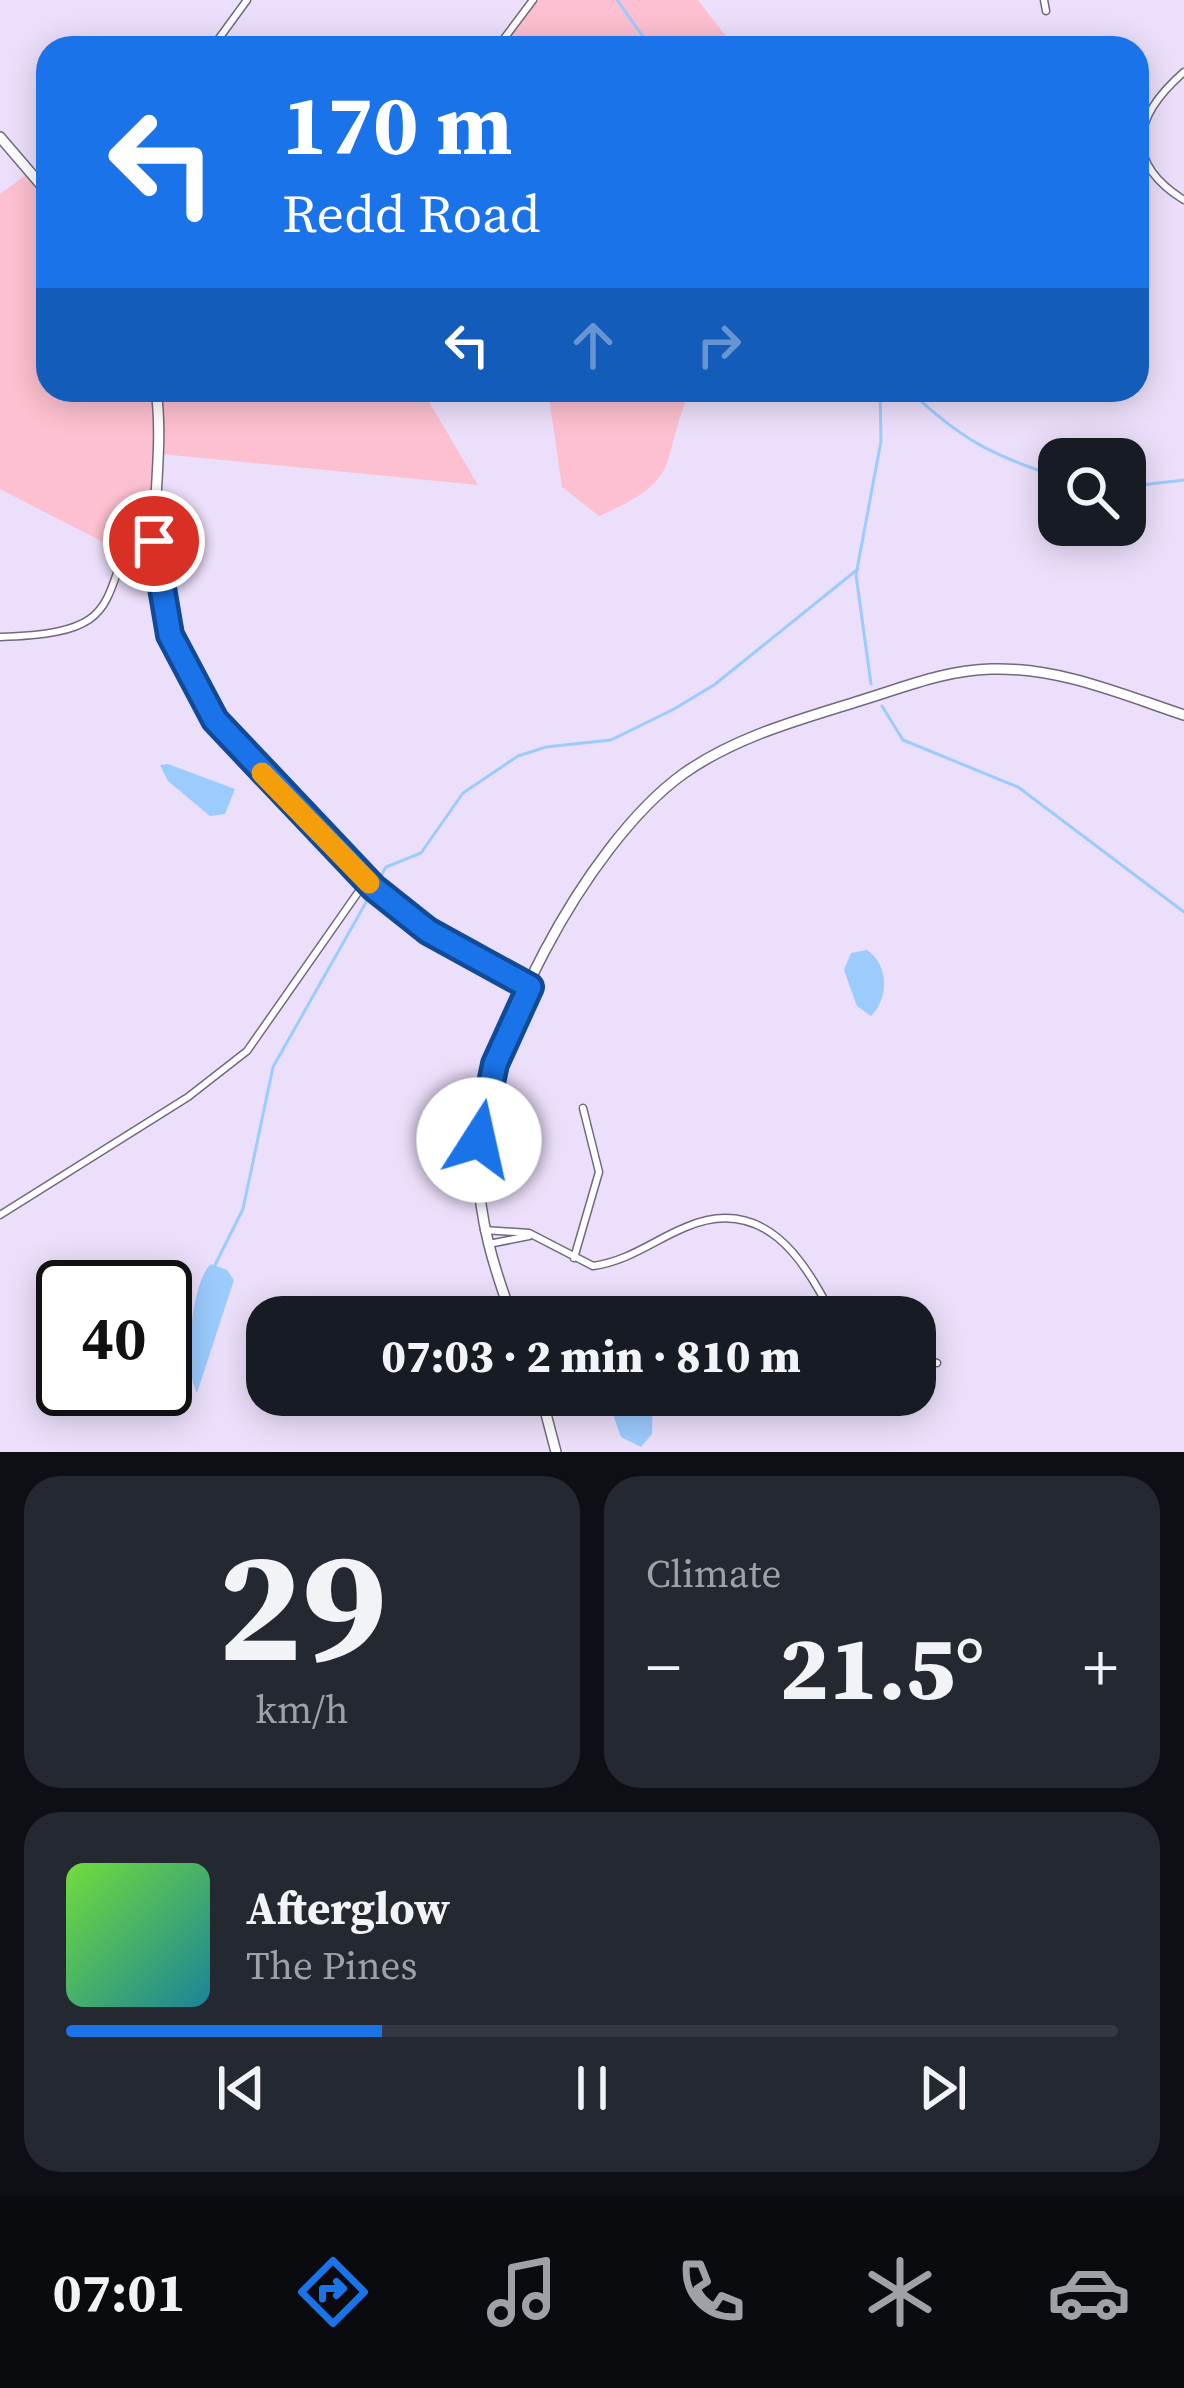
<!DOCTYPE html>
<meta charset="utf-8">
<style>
body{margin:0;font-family:"Source Serif 4",serif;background:#242831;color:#f1f3f6;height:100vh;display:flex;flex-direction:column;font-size:45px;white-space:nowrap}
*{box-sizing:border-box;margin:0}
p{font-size:39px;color:#9ea1a6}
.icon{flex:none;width:66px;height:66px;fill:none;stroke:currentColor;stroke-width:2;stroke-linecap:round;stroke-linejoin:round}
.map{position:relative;height:1452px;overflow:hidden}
.drawer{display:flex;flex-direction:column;gap:24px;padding:24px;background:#0d0f14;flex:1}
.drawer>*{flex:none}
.hud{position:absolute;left:36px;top:36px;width:1113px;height:366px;border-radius:36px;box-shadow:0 6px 30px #0003;background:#1a73e8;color:#fff;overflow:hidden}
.controls{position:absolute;left:1038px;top:438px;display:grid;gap:24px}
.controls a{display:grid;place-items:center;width:108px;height:108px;border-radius:24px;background:#171b24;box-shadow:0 6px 30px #0003;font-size:60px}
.speed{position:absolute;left:36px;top:1260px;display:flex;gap:24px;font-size:60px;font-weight:700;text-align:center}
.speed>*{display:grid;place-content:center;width:156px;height:156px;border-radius:50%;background:#171b24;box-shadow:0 6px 30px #0003;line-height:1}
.speed .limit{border:6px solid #111;border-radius:18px;background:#fff;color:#111}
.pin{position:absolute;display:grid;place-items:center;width:102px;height:102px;color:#fff;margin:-51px;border:6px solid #fff;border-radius:50%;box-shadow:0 3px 12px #0007}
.me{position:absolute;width:132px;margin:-66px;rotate:10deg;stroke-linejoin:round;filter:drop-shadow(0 0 9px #0008)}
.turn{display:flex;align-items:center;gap:42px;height:252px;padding:0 48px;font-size:54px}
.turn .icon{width:156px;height:156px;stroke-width:2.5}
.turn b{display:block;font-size:84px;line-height:102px}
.lanes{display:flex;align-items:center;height:114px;padding:0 48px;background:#0003;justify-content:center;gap:60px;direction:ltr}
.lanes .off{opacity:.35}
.big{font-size:90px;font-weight:800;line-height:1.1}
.drawer .card{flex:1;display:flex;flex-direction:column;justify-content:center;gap:18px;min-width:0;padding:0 42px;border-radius:36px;background:#242831}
.drawer .dial{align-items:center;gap:0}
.dial b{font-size:156px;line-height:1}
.song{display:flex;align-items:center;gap:36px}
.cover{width:144px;height:144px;border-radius:18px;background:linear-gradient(135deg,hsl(100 70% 55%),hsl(190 70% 35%))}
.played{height:12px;border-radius:6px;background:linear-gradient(90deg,#1a73e8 30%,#363941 30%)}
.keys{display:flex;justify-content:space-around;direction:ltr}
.heat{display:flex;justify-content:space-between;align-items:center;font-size:66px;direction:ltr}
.drawer .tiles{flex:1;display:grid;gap:24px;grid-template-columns:1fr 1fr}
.card:last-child{grid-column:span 2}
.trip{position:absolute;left:246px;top:1296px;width:690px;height:120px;border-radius:36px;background:#171b24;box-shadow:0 6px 30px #0003;font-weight:800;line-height:120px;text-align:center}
.tab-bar{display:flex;height:192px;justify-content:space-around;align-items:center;background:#090b0e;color:#9ea1a6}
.tab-bar .icon{width:84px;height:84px}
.tab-bar .active{color:#1a73e8}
.tab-bar b{font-size:54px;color:#f1f3f6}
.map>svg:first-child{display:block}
.green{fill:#fdc0d0}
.water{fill:#9ccbfe}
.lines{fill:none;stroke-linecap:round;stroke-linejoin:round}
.stream{stroke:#9ccbfe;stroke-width:3}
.street-casing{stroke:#736880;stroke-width:9}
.secondary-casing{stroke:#736880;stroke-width:12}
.street{stroke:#fff;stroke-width:6}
.secondary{stroke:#fff;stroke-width:9}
.route-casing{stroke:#114b97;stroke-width:30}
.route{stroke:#1a73e8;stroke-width:21}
.slow{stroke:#f59e0b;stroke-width:21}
</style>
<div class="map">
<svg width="1184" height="1452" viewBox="0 0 1184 1452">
<rect width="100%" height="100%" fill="#ecdffb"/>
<!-- green -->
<g class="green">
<polygon points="531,0 698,0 735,48 500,48"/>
<polygon points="26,175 48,198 48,390 422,390 478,485 161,454 153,505 130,556 0,489 0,194"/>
<path d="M548 390H690C658 466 686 478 599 516L562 487Z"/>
</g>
<!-- water -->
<g class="water">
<polygon points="168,764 235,789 225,814 210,816 168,781 160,765"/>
<path d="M867 950C889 965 889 998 871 1016L857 1006 844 970 851 953Z"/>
<path d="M211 1264 227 1270 234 1280 197 1393C183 1371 191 1282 211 1264Z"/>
<polygon points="606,1395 653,1395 652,1434 641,1447 621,1437"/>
</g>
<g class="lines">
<!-- stream -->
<g class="stream">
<polyline points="617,0 651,48"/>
<path d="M909 390C959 438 992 456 1059 477"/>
<polyline points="1125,487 1184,480"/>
<polyline points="871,684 856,575 881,441 880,390"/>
<polyline points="882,706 903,740 1018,787 1184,912"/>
<polyline points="215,1265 243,1209 273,1067 386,867 421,853 463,793 518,756 546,747 611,740 674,709 714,685 858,569"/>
</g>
<!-- street casing -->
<g class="street-casing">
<g id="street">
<polyline points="1044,0 1046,11"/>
<polyline points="212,48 247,0"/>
<polyline points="497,48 533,0"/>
<path d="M1184 72C1136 114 1120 160 1184 200"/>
<path d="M0 637C130 633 96 601 143 508L154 504"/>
<polyline points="0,1215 188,1097 247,1051 366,881"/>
<path d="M484 1230 529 1233 593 1266C629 1261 654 1240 686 1227 763 1194 805 1259 833 1317"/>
<polyline points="489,1244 529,1236"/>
<polyline points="574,1258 599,1172 583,1108"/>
<polyline points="915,1358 937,1363"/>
</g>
</g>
<!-- secondary casing -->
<g class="secondary-casing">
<g id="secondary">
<polyline points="0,137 48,193"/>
<path d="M156 390C165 454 148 518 158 582 177 707 325 858 426 929 458 952 496 968 530 987"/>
<path d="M512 1317C494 1268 479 1220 478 1167 478 1048 586 844 683 774 735 737 798 720 859 701 902 688 945 670 991 669 1059 667 1121 694 1184 715"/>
<polyline points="541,1395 556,1452"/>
</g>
</g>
<!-- street -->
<use href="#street" class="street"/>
<!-- secondary -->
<use href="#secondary" class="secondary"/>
</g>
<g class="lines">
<!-- route casing -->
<g class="route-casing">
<polyline id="route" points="154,541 170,635 215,720 374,888 428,931 530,987 495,1064 479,1140"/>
</g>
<!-- route -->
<use href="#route" class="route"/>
<!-- slow -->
<polyline class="slow" points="262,773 369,883"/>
</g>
</svg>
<div class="controls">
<a><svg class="icon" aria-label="search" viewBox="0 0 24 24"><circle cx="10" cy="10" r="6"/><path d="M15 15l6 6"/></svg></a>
</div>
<div class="speed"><div class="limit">40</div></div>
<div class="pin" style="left:154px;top:541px;background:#d93025"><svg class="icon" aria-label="arrive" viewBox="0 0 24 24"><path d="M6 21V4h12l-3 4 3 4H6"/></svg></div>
<svg class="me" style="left:479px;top:1140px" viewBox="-20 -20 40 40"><circle r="19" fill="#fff"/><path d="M0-13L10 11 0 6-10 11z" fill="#1a73e8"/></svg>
<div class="trip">07:03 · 2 min · 810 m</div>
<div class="hud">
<div class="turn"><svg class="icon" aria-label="left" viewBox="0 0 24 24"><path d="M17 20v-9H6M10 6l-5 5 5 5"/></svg><div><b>170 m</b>Redd Road</div></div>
<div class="lanes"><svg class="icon" aria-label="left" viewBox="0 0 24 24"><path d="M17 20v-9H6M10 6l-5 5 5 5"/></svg><svg class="icon off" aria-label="ahead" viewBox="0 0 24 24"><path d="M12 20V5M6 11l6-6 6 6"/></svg><svg class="icon off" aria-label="right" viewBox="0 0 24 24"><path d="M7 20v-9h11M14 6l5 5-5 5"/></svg></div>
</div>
</div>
<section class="drawer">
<div class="tiles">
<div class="card dial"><b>29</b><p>km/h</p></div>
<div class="card"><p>Climate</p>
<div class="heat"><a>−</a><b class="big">21.5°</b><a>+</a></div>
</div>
<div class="card">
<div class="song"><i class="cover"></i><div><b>Afterglow</b><p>The Pines</p></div></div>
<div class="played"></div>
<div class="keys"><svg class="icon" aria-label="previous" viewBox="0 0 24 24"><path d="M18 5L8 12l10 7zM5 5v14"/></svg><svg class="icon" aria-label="pause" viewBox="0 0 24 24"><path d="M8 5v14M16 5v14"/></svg><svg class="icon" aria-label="next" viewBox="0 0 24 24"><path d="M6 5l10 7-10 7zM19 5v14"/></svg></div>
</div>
</div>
</section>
<nav class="tab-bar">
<b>07:01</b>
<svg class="icon active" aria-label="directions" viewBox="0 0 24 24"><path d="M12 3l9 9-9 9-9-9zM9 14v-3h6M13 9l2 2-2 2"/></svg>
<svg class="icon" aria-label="music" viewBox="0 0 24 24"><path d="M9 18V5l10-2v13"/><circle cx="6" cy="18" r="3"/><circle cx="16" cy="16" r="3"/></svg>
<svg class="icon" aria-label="phone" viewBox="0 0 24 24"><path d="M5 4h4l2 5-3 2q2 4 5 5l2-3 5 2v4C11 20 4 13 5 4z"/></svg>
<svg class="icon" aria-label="climate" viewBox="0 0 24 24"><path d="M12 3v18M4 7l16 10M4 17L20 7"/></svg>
<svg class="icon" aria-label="car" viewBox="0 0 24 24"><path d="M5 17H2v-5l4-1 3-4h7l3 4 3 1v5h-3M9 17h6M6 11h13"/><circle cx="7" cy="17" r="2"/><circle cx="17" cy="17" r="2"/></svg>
</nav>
